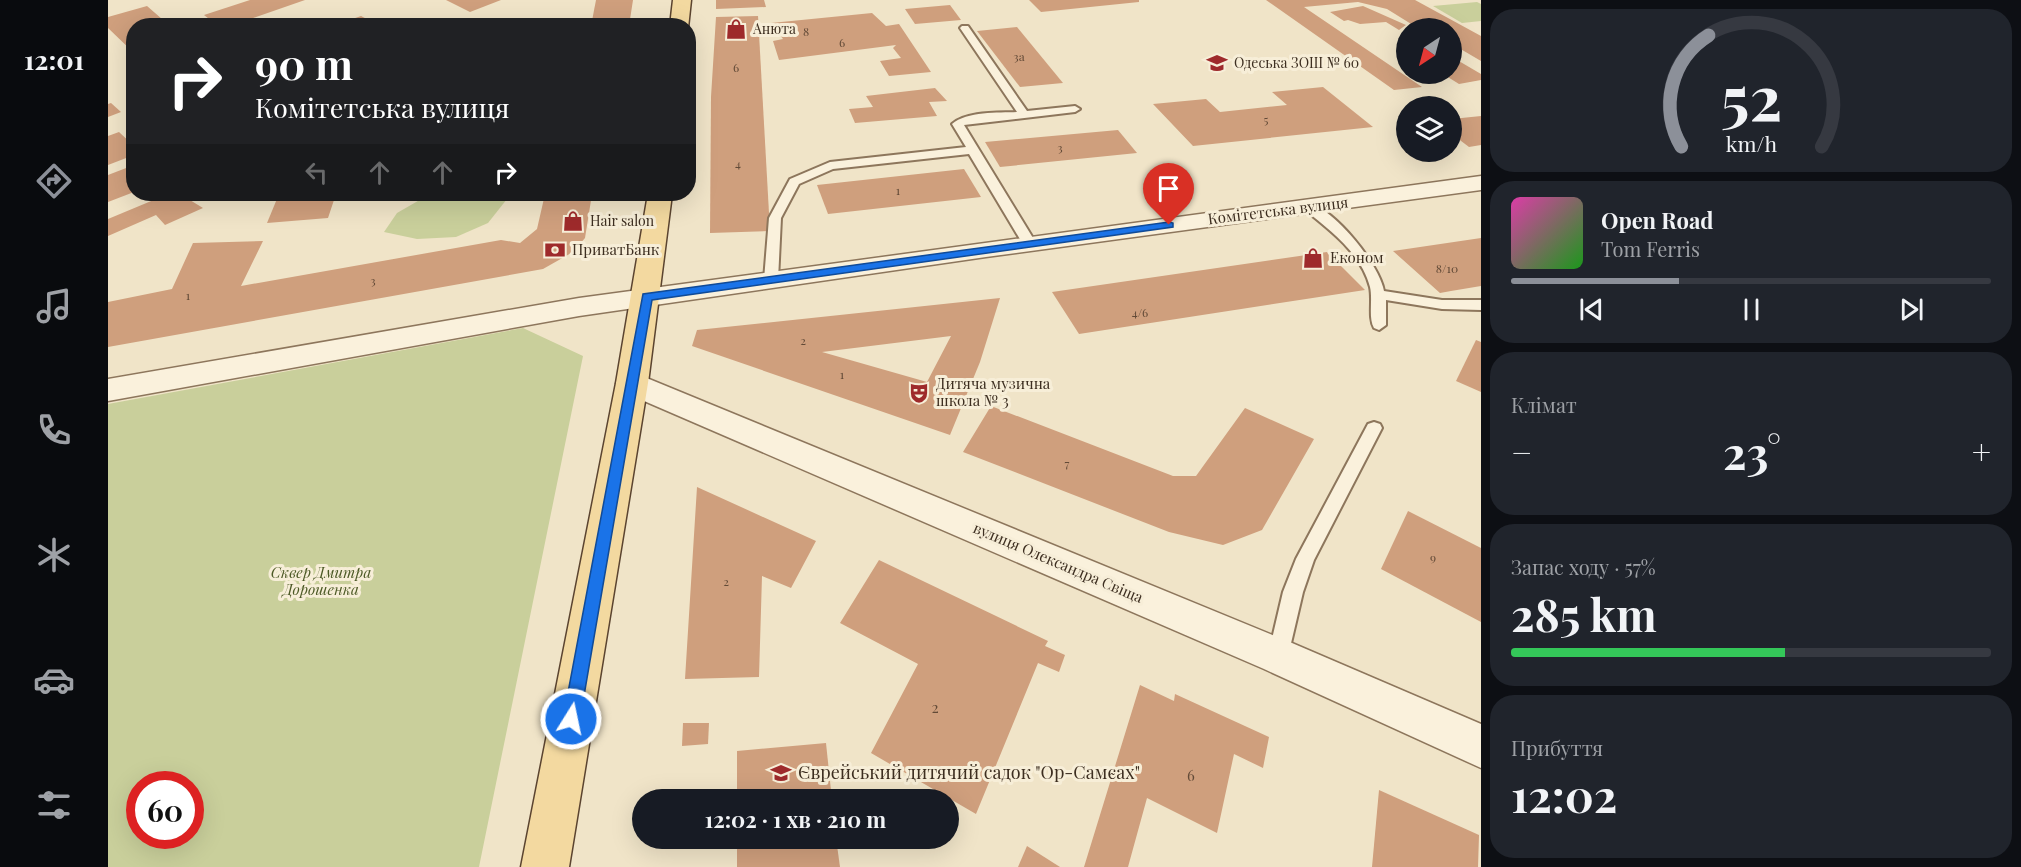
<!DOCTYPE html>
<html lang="uk">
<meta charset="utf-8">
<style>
body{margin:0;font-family:"Playfair Display",serif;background:#20242c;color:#f1f3f6;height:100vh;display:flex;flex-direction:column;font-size:22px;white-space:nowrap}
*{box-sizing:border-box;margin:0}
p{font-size:20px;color:#9ea1a6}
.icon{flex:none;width:33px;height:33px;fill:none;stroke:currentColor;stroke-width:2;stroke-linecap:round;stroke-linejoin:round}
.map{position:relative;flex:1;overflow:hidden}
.details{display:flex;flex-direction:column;gap:9px;padding:9px;background:#0d0f14;width:540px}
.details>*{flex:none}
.banner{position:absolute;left:18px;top:18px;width:570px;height:183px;border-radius:24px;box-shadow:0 6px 24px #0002;background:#202124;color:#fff;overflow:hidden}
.needle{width:39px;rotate:216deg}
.controls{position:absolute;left:1288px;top:18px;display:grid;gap:12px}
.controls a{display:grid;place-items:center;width:66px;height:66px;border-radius:50%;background:#171b24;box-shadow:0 6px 24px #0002;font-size:30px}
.speed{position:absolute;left:18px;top:771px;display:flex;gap:12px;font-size:30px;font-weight:700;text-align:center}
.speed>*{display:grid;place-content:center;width:78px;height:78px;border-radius:50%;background:#171b24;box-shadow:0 6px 24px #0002;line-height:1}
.speed .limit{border:9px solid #d22;background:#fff;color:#111}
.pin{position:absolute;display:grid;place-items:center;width:51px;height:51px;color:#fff;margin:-62px -26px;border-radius:50% 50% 50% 0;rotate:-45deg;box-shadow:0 0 6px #0007}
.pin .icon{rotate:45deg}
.me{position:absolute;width:66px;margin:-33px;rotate:10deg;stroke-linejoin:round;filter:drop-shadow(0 0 4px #0008)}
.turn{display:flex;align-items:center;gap:21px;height:126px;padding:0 30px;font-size:27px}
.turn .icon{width:78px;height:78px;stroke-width:2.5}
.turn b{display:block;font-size:42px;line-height:51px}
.lanes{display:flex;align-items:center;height:57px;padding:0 30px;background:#0003;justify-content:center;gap:30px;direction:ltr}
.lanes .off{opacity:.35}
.big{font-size:45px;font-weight:700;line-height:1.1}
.details .tile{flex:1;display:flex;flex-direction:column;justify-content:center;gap:9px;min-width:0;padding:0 21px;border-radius:24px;background:#20242c}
.details .dial{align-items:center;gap:0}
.dial svg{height:156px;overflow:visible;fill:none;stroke:#363941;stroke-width:7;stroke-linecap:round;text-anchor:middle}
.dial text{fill:#f1f3f6;stroke:none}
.song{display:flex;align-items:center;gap:18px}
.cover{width:72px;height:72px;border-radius:9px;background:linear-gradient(135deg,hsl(320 70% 55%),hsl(120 70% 35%))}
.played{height:6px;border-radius:3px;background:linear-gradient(90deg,#8c9099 35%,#363941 35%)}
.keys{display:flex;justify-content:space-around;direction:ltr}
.heat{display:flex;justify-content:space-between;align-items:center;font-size:33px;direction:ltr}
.charge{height:9px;border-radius:4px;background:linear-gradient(90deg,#34c759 57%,#363941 0)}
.trip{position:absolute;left:524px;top:789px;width:327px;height:60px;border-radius:30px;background:#171b24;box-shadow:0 6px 24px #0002;font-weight:700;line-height:60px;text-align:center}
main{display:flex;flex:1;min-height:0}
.dock{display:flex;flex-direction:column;width:108px;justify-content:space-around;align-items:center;background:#090b0e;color:#9ea1a6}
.dock .icon{width:42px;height:42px}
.dock .current{color:#8c9099}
.dock b{font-size:27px;color:#f1f3f6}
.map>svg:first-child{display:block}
.green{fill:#c9cf9b;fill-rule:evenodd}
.building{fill:#cf9f7d;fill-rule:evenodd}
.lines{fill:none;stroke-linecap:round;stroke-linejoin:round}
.lane-casing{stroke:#8d765c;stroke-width:4}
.street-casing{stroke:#8d765c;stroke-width:3}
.primary-casing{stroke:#5b4430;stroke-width:3}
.lane{fill:#faf1dc;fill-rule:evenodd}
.street{fill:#faf1dc;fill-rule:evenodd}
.primary{fill:#f3d9a0;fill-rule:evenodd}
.route{fill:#1a73e8;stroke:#114b97;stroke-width:1.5}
.labels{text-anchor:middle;stroke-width:6;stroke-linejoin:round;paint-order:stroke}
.number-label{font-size:12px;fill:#624a37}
.far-poi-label{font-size:14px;fill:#3d2e20;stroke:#f7eed8;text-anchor:start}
.street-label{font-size:15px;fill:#3d2e20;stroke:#f7eed8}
.poi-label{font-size:15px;fill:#3d2e20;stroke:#f7eed8;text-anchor:start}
.park-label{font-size:15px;font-style:italic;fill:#4d5a26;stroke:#f7eed8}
.near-number-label{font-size:15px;fill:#624a37}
.near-poi-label{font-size:18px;fill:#3d2e20;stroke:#f7eed8;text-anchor:start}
</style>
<main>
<nav class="dock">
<b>12:01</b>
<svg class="icon current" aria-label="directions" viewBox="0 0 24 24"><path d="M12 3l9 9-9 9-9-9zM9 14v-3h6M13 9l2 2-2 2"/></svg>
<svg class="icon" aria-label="music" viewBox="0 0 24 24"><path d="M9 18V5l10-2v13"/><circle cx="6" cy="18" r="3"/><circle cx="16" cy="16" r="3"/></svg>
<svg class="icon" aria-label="phone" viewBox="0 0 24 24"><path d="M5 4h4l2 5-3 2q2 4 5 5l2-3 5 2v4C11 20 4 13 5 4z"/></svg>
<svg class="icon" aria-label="climate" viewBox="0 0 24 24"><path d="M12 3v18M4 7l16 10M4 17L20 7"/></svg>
<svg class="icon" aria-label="car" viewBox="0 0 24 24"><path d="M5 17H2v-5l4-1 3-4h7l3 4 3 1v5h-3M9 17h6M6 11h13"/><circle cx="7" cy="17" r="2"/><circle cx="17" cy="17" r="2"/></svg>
<svg class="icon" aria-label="filters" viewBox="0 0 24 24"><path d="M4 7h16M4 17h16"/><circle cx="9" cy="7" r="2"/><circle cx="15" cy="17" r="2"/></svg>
</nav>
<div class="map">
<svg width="1373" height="867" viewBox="0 0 1373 867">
<rect width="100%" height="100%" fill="#f0e4c8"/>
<!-- green -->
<g class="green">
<polygon points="1369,2 1373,4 1373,21 1354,23 1325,6"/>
<polygon points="322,194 403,194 380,223 348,237 309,239 276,232 289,213"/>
<path d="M415 328 475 356 371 867H0V404ZM32 784H82V836H32Z"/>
</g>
<!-- building -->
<g class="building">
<polygon points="142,0 197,0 122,26 110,26 96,15"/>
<polygon points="338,0 393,0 362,12"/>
<polygon points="488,0 525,0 521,26 483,26"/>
<polygon points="608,0 656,0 658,7 608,9"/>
<polygon points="921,0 1031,0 1031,2 933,12"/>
<polygon points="1158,0 1307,0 1373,36 1373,61 1344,44 1344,28 1308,27 1279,9 1250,2 1196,7 1314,87 1286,90"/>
<polygon points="842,5 853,20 807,24 797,9"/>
<polygon points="39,6 62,26 26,26 26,53 0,28 0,17"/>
<polygon points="1255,6 1298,25 1291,30 1278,22 1252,24 1240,20 1236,21 1222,12"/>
<polygon points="764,13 778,26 791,24 823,72 781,76 772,61 793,58 785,48 788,45 671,60 665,41 675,39 663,23"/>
<polygon points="253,16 272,26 227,26 227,25"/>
<polygon points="650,16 662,231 602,233 603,97 608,17"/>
<polygon points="909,27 955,83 912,87 869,31"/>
<polygon points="1344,57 1373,74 1373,80 1351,84 1335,74 1344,74"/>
<polygon points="1215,87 1265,127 1085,146 1045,104 1098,99 1112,112 1179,105 1164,92"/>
<polygon points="827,88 839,101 821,102 829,116 747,123 741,109 765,107 758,96"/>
<polygon points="3,103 13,112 0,117 0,104"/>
<polygon points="1373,116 1373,145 1361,147 1344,134 1344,119"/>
<polygon points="1010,130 1029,153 892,167 877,142"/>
<polygon points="11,132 26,146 26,155 0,165 0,136"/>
<polygon points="26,165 26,192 0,202 0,175"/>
<polygon points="856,169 873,197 720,214 709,185"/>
<polygon points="60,194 72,194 95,208 57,225 48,215 0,236 0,219"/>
<polygon points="171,194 228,194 220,218 159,223"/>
<polygon points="437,194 484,194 477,238 465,252 435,269 0,347 0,302 64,289 85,243 155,241 133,286 393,240 412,243 429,229"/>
<polygon points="1373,238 1373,286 1343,291 1332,293 1285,251"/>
<polygon points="1219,252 1257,290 971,334 944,292"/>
<path d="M892 298 872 362 842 435 584 346 589 330ZM843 336 819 382 714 352Z"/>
<polygon points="1368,340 1373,342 1373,392 1348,381"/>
<polygon points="883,406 1065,476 1088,476 1137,408 1206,439 1154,530 1115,545 1061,532 855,452"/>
<polygon points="589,487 708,541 683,588 654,576 651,677 577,679"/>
<polygon points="1300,511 1373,548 1373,622 1273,569"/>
<polygon points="771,560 940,641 937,646 957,655 951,672 930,663 868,814 763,753 810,664 732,623"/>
<polygon points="1032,685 1066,701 1067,694 1161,737 1155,768 1126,754 1109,833 1039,798 1020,867 976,867"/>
<polygon points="575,723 601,723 600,744 574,746"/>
<polygon points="718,743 724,800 629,800 629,751"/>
<polygon points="1271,790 1371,835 1370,867 1264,867"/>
<polygon points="629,838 728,838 732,867 629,867"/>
<polygon points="919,846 952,867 910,867"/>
</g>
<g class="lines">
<!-- lane casing -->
<g class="lane-casing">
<g id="lane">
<path d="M854 26H860L919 111 967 106 972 109 967 112 856 125 928 243 926 246H916L861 154 725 169 691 184 673 218 670 280 663 284 658 283 656 280 661 218 682 179 722 162 858 147 844 124C859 111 890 113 909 112L852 28Z"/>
<path d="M1201 203C1227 210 1271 264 1276 291L1334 300H1373V310L1334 309 1278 300V325L1271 330 1266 328C1260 318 1265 300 1262 287 1253 253 1223 231 1197 210L1195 207Z"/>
<polygon points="1266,422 1272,424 1274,428 1206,560 1195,592 1180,656 1177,663 1170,665 1163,663 1160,656 1175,592 1188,559 1260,424"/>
</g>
</g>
<!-- street casing -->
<g class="street-casing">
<g id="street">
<polygon points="1373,176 1373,190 878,257 471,316 0,401 0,379 471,298"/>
<polygon points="524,372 1184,643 1373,724 1373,768 1156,669 513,391 508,383 513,375"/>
</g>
</g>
<!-- primary casing -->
<g class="primary-casing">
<g id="primary">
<polygon points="565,0 583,0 580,28 580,26 562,26"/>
<polygon points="540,194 564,194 540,383 461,867 413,867 508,383"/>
</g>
</g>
<!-- lane -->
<use href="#lane" class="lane"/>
<!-- street -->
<use href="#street" class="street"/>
<!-- primary -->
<use href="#primary" class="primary"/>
</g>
<!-- route -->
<polygon class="route" points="1061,222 1065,223 1065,227 544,300 472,719 470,726 463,728 457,726 455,719 535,294"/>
<!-- icons -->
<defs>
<g id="shop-bare" transform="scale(1.62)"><path d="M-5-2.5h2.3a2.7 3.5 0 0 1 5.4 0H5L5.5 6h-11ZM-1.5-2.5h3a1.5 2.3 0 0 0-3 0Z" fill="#9e2a2b" stroke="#f7eed8" stroke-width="2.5" paint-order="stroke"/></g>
<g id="school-bare" transform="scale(1.62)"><path d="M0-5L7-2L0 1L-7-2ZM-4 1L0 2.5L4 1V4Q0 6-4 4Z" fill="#9e2a2b" stroke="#f7eed8" stroke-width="2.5" paint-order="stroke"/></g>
<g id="bank-bare" transform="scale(1.62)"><path d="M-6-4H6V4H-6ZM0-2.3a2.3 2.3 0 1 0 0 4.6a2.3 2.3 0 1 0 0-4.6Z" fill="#9e2a2b" stroke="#f7eed8" stroke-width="2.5" paint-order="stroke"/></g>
<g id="theatre-bare" transform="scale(1.62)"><path d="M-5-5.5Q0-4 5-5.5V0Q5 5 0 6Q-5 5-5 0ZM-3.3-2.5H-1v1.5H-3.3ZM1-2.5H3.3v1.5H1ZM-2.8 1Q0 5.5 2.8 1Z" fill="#9e2a2b" stroke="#f7eed8" stroke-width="2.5" paint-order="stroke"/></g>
</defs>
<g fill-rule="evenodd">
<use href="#shop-bare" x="628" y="29"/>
<use href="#school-bare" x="1109" y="63"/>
<use href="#shop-bare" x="465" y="221"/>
<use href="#bank-bare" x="447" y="250"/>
<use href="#shop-bare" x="1205" y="258"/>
<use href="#theatre-bare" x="811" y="393"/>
<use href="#school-bare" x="673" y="773"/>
</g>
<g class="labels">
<!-- number labels -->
<g class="number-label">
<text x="698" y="36">8</text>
<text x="734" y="47">6</text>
<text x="911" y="61">3а</text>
<text x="628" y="72">6</text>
<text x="1158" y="124">5</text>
<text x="952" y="152">3</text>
<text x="630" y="168">4</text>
<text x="790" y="195">1</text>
<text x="1339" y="273">8/10</text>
<text x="265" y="285">3</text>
<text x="80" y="300">1</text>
<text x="1032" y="317">4/6</text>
<text x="695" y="345">2</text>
<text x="734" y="379">1</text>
<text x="959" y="468">7</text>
<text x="1325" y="562">9</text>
<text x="618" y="586">2</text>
</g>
<!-- far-poi labels -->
<g class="far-poi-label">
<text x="645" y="34">Анюта</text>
<text x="1126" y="68">Одеська ЗОШ № 60</text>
<text x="482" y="226">Hair salon</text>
</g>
<!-- street labels -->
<g class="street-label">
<text transform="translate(1170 211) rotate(-7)" y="5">Комітетська вулиця</text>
<text transform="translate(950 563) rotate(23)" y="5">вулиця Олександра Свіща</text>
</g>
<!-- poi labels -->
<g class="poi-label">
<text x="464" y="255">ПриватБанк</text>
<text x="1222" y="263">Економ</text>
<text x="828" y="389">Дитяча музична<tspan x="828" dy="17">школа № 3</tspan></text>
</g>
<!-- park labels -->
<g class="park-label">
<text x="213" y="578">Сквер Дмитра<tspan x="213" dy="17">Дорошенка</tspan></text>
</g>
<!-- near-number labels -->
<g class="near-number-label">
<text x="827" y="713">2</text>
<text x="1083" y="781">6</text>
</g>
<!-- near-poi labels -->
<g class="near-poi-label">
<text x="690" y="779">Єврейський дитячий садок "Ор-Самєах"</text>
</g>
</g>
</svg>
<div class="controls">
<a><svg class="needle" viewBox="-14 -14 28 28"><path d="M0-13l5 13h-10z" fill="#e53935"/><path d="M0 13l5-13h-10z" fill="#9ea1a6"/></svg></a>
<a><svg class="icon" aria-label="layers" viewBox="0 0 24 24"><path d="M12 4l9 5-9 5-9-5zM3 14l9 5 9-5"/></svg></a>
</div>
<div class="speed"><div class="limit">60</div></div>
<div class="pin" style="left:1061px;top:225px;background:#d93025"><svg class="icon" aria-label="arrive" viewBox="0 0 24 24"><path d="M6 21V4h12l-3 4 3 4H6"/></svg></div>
<svg class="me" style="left:463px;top:719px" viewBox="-20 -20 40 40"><circle r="17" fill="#1a73e8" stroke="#fff" stroke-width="3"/><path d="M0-11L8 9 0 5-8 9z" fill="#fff"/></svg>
<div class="trip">12:02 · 1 хв · 210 m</div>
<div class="banner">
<div class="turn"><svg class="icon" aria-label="right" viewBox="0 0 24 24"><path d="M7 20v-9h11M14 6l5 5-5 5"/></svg><div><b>90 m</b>Комітетська вулиця</div></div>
<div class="lanes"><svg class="icon off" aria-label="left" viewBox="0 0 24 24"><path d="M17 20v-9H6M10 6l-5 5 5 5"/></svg><svg class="icon off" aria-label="ahead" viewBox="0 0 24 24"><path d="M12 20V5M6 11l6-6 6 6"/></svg><svg class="icon off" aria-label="ahead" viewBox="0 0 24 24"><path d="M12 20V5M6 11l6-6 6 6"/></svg><svg class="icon" aria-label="right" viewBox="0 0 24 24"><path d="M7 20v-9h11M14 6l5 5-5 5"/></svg></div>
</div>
</div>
<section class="details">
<div class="tile dial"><svg viewBox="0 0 100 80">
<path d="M14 69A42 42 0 1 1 86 69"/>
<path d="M14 69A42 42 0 0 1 28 12" stroke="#8c9099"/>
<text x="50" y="56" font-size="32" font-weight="700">52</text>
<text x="50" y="72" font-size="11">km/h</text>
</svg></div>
<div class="tile">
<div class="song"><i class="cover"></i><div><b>Open Road</b><p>Tom Ferris</p></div></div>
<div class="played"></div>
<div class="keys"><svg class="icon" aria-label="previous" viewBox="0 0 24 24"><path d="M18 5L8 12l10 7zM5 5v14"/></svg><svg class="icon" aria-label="pause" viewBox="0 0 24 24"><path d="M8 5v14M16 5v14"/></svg><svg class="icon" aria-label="next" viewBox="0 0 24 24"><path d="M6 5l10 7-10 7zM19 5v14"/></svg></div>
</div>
<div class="tile"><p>Клімат</p>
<div class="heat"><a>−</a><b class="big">23°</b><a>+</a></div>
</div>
<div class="tile"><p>Запас ходу · 57%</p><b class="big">285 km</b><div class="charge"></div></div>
<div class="tile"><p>Прибуття</p><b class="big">12:02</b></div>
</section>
</main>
